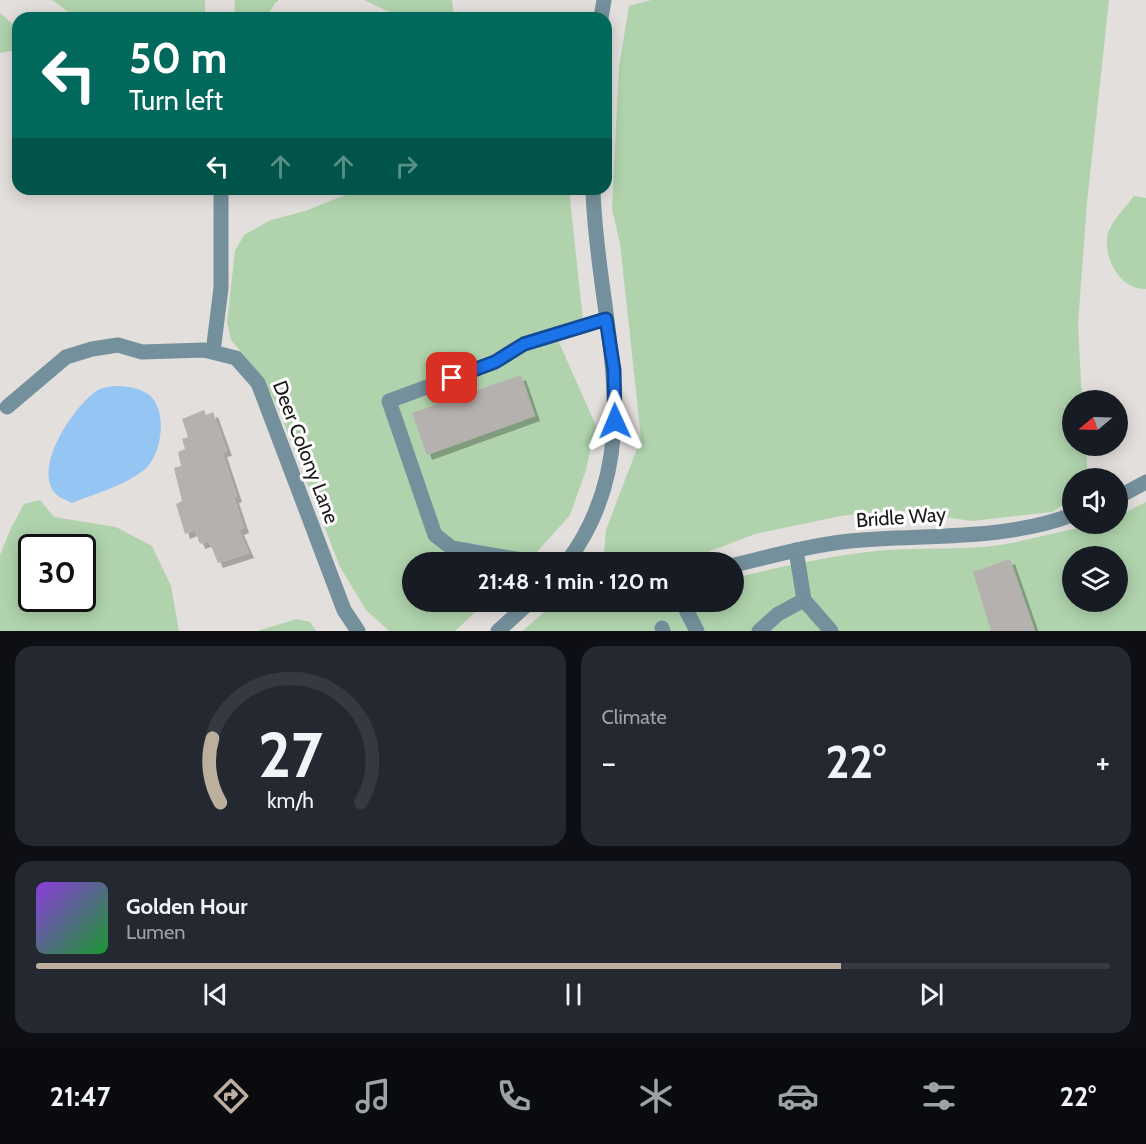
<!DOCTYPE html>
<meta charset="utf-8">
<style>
body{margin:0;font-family:Cabin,sans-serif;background:#242831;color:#f1f3f6;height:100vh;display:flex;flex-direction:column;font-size:22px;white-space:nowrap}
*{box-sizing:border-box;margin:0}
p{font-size:20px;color:#9ea1a6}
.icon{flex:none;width:33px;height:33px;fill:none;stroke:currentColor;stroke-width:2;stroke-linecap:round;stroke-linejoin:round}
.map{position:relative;height:631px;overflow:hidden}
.panel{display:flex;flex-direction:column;gap:15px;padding:15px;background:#0d0f14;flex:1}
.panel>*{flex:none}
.top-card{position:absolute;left:12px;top:12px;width:600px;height:183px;border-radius:18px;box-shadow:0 3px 15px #0003;background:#00695c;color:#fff;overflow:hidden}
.needle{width:39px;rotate:251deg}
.buttons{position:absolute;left:1062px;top:390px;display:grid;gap:12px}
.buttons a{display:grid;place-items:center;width:66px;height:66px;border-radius:50%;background:#171b24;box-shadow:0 3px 15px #0003;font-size:30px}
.speed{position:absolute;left:18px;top:534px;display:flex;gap:12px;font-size:30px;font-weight:700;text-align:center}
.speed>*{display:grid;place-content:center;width:78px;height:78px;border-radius:50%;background:#171b24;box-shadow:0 3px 15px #0003;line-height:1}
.speed .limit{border:3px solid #111;border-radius:9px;background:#fff;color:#111}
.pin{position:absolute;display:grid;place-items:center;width:51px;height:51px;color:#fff;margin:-26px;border-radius:12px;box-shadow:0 3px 9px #0006}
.me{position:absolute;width:66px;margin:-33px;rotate:359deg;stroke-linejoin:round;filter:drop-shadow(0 0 4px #0008)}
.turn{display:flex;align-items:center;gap:21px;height:126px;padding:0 18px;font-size:27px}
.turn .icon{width:78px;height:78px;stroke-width:2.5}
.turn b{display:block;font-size:42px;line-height:51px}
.lanes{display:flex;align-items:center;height:57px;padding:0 18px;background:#0003;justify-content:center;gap:30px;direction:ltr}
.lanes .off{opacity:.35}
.big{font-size:45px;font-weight:800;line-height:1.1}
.panel .tile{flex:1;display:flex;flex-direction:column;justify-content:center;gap:9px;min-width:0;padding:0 21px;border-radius:18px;background:#242831}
.panel .dial{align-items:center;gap:0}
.dial svg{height:156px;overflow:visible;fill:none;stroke:#363941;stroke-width:7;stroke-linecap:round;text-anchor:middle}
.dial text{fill:#f1f3f6;stroke:none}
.song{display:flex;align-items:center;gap:18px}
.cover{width:72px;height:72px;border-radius:9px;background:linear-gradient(135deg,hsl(270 70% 55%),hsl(130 70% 35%))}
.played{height:6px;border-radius:3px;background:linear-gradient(90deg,#bcaf9d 75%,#363941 75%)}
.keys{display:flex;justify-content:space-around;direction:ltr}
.heat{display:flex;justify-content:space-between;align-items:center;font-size:33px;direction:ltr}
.panel .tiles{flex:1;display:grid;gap:15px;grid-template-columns:1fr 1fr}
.tile:last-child{grid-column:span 2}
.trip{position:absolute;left:402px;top:552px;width:342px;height:60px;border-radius:30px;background:#171b24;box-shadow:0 3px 15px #0003;font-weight:800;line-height:60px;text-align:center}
.tab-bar{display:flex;height:96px;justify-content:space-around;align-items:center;background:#090b0e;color:#9ea1a6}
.tab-bar .icon{width:42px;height:42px}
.tab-bar .active{color:#bcaf9d}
.tab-bar b{font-size:27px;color:#f1f3f6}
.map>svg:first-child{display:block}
.green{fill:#b0d3ad;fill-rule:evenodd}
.water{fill:#95c5f2}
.building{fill:#b5b1ae;filter:url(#shadow)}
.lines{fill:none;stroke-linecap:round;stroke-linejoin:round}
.minor{stroke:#74909c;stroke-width:15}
.route-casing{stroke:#114b97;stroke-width:15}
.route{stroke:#1a73e8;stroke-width:10}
.labels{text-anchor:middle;stroke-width:6;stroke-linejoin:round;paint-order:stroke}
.street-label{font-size:20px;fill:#1b1918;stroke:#fff}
</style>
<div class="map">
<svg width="1146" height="631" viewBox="0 0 1146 631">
<defs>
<filter id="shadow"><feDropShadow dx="5" dy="5" stdDeviation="0" flood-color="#0004"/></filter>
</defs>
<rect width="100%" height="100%" fill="#e3dfdc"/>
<!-- green -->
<g class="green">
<polygon points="52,0 205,0 205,18 77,18"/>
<polygon points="235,0 279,0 275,3 266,18 234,18"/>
<polygon points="364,0 452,0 454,18 396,18 392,13"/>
<polygon points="651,0 1109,0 1087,203 1078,324 1082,400 1072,400 1072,446 1086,446 1088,478 1072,478 1072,499 1052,512 972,521 895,510 841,516 755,534 682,562 613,562 604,553 606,530 641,438 620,243 612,209 619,67 629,6"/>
<polygon points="0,13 18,29 17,50 0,53"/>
<polygon points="361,189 569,189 583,321 554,331 596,426 586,470 570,515 528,562 412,562 412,602 486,602 455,631 389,631 366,610 340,567 279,410 260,375 231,340 227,322 235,251 244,235 271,220 305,211"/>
<path d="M1134 196 1146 198V289C1122 290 1105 262 1107 239 1108 224 1125 208 1134 196Z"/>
<path d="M40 500 54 517 116 527 152 546 171 586 179 631H0V555L12 526 24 504ZM32 548H82V598H32Z"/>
<path d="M1146 502V631H522L556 602H734V578C789 565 858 549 914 549 940 548 966 549 992 546 1034 541 1076 524 1118 524V516ZM1072 556H1118V602H1072Z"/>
<polygon points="297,619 310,622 316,631 257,631"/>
</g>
<!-- water -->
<path class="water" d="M113 386C126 386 137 387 148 394 169 409 162 456 144 470 124 486 96 493 72 503 68 500 59 498 56 494 32 468 73 408 95 392 100 388 107 387 113 386Z"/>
<!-- building -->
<g class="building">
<polygon points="521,375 535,416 427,455 412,413"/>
<polygon points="204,410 206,415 213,412 227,451 222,452 237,497 234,498 244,528 239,530 249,553 218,563 209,541 200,544 195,530 185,534 176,504 182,501 174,468 181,466 178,452 185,449 182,439 188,437 182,419"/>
<polygon points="1010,559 1035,631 991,631 973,572"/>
</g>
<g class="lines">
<!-- minor -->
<g class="minor">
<polyline points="601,18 604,0"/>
<polyline points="213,352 221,288 221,189"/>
<polyline points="7,407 66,357 92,349 118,345 142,352 204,350 236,358 258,383 344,610 358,631"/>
<polyline points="1118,497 1146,482"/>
<polyline points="796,550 804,600 831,631"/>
<polyline points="533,562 452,548 435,535 389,401 495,362 524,344 606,319"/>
<path d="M567 562C653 447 596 318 593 189"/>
<path d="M734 565C772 556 811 545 850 541 923 534 1003 541 1072 515"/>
<polyline points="682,602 697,631"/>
<polyline points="662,628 663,631"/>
<polyline points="498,631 530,602"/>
<polyline points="759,631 778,614 804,600"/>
</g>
</g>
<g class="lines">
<!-- route casing -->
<g class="route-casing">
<polyline id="route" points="452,378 495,362 524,344 606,319 614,370 615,421"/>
</g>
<!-- route -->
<use href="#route" class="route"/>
</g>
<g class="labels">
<!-- street labels -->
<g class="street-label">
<text transform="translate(306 452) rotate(69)" y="7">Deer Colony Lane</text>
<text transform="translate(901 517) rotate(-4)" y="7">Bridle Way</text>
</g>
</g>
</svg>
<div class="buttons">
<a><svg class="needle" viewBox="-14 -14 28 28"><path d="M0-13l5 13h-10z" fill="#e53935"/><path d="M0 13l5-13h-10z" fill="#9ea1a6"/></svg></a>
<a><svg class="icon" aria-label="sound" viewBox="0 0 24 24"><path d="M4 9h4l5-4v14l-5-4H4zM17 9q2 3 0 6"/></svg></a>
<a><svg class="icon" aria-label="layers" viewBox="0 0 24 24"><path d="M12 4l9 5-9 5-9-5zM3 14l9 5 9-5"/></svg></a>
</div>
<div class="speed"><div class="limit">30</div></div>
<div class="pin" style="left:452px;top:378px;background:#d93025"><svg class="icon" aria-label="arrive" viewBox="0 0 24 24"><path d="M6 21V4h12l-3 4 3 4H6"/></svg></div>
<svg class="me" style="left:615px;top:421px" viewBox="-20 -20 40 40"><path d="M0-17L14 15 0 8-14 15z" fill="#1a73e8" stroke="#fff" stroke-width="4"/></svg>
<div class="trip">21:48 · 1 min · 120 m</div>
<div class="top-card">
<div class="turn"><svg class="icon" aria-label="left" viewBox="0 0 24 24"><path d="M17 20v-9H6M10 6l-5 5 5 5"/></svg><div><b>50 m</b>Turn left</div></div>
<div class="lanes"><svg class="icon" aria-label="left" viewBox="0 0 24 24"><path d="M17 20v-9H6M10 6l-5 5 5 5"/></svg><svg class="icon off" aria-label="ahead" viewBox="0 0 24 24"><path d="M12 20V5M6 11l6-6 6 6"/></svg><svg class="icon off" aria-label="ahead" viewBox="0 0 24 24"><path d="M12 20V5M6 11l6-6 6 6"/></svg><svg class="icon off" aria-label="right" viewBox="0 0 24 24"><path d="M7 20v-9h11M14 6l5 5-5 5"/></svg></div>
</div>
</div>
<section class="panel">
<div class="tiles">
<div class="tile dial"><svg viewBox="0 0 100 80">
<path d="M14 69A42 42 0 1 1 86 69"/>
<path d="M14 69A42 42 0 0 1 10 36" stroke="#bcaf9d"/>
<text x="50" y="56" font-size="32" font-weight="700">27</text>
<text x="50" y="72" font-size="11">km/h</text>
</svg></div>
<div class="tile"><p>Climate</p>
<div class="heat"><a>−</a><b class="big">22°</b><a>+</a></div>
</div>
<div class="tile">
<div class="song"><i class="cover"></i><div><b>Golden Hour</b><p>Lumen</p></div></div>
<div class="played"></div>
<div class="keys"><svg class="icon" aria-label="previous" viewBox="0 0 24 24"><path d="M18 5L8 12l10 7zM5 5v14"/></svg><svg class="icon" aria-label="pause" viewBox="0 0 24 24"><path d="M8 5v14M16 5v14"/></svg><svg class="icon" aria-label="next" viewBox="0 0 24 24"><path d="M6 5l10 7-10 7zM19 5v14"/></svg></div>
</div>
</div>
</section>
<nav class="tab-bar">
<b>21:47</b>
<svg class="icon active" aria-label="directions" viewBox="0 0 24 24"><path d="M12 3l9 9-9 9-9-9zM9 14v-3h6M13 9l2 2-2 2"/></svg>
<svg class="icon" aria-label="music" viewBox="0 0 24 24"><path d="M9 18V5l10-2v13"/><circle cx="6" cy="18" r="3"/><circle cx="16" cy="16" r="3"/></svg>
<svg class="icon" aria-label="phone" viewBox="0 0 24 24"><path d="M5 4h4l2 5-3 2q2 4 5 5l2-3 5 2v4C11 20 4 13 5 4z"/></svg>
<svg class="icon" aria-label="climate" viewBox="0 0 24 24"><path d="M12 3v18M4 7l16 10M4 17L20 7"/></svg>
<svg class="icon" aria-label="car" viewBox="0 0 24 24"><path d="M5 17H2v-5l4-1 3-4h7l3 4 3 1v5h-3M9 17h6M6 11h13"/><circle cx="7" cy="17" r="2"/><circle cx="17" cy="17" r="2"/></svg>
<svg class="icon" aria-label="filters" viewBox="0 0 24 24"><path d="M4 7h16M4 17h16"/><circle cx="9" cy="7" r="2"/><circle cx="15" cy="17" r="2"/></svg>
<b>22°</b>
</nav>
